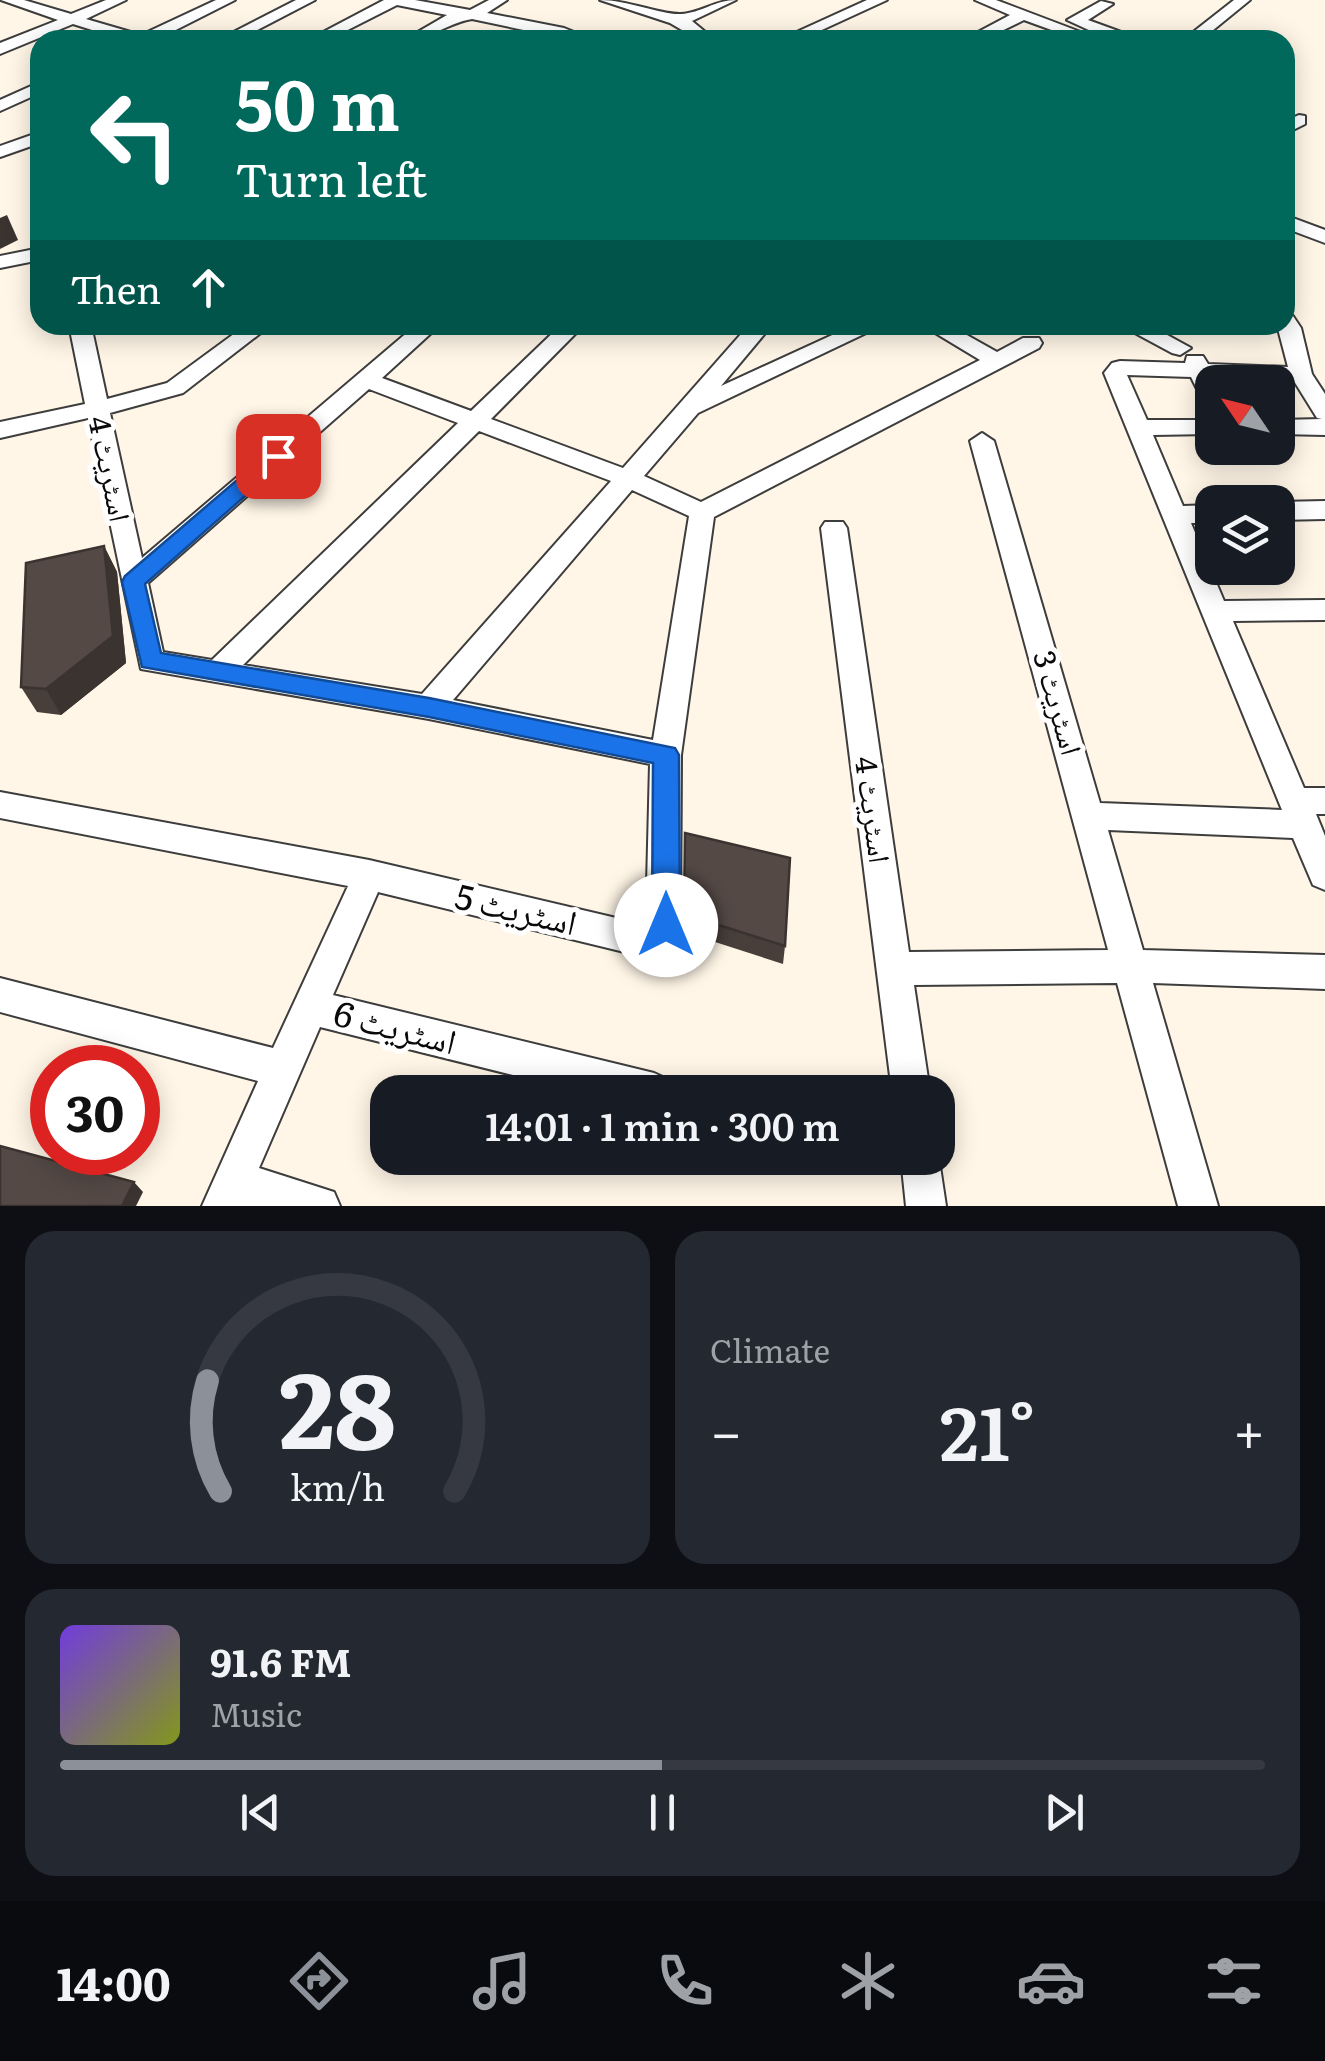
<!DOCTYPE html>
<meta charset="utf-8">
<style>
body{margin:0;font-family:Literata,"Noto Naskh Arabic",serif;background:#242831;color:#f1f3f6;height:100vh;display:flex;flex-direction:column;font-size:38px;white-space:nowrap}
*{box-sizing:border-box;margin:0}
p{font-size:32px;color:#9ea1a6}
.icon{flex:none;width:55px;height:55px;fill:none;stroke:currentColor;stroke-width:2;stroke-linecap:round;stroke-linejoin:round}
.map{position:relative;height:1206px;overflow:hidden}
.drawer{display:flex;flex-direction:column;gap:25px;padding:25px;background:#0d0f14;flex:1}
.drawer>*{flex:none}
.hud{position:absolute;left:30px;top:30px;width:1265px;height:305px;border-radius:30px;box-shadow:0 5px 25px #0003;background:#00695c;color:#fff;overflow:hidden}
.needle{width:65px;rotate:305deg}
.fabs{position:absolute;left:1195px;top:365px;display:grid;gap:20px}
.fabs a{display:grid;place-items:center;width:100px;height:100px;border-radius:20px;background:#171b24;box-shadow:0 5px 25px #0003;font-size:50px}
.speed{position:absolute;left:30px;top:1045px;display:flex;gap:20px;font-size:50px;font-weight:700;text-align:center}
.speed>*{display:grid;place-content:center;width:130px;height:130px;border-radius:50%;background:#171b24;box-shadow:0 5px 25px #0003;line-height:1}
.speed .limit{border:15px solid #d22;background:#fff;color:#111}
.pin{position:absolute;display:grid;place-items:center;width:85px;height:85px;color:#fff;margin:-42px;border-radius:20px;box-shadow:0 5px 15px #0006}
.me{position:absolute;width:110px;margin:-55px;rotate:0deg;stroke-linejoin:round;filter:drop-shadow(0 0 8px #0008)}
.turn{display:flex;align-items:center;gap:35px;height:210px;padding:0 40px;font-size:45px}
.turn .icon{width:130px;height:130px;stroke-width:2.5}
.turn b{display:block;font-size:70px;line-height:85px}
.then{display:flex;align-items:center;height:95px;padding:0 40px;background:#0003;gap:20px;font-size:38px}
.big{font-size:75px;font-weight:600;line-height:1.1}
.drawer .card{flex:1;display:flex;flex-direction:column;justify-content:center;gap:15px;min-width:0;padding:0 35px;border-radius:30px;background:#242831}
.drawer .dial{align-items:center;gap:0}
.dial svg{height:260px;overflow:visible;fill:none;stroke:#363941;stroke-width:7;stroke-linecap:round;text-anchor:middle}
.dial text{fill:#f1f3f6;stroke:none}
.song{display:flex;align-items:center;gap:30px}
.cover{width:120px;height:120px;border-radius:15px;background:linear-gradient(135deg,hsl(260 70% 55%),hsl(70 70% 35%))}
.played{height:10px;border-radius:5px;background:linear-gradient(90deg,#8c9099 50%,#363941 50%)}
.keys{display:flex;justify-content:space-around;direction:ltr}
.heat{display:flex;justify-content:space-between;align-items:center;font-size:55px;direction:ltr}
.drawer .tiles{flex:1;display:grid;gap:25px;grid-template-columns:1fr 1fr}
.card:last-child{grid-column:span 2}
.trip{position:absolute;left:370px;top:1075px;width:585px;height:100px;border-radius:30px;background:#171b24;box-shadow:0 5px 25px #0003;font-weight:600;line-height:100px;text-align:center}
.menu{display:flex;height:160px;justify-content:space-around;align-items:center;background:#090b0e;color:#9ea1a6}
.menu .icon{width:70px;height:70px}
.menu .current{color:#8c9099}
.menu b{font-size:45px;color:#f1f3f6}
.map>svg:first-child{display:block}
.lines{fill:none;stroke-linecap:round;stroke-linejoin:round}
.minor-casing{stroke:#3d3d3d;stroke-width:4}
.minor{fill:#fff;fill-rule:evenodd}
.wall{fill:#483f3b}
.shaded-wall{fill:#3b3330}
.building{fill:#544945;stroke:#3b3330;stroke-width:2.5}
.route{fill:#1a73e8;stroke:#114b97;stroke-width:2.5}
.labels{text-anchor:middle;stroke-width:10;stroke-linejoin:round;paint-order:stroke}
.street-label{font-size:30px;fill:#0a0a0a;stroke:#fff}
.near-street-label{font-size:35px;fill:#0a0a0a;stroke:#fff}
</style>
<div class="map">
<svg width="1325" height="1206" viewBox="0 0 1325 1206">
<rect width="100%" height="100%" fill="#fff6e7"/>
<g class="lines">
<!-- minor casing -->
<g class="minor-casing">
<g id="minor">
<polygon points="1,0 24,0 71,14 106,0 126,0 86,19 141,35 216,0 235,0 156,40 124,40 73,24 0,54 0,43 58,20"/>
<polygon points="296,0 315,0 238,40 218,40"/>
<path d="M384 0H415L470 10 489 0H507L487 13 564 28 594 40H571L472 19C447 23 430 40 404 40L447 15 397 5 328 40H308Z"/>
<path d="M600 0C628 0 661 15 681 14 701 13 715 0 736 0L692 21 715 40H699L670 23Z"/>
<polygon points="867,0 887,0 800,40 779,40"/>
<polygon points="975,0 996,0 1099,39 1079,40 1024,20 983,40 963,40 1010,15"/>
<polygon points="1234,0 1250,0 1201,40 1183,40"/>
<polygon points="1101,1 1113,4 1088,20 1143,40 1104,37 1067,20"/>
<polygon points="40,82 40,93 0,111 0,100"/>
<polygon points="1299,115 1305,116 1305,124 1285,134 1285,121"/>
<polygon points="40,132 40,143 0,157 0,146"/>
<polygon points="1285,215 1325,230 1325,243 1285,228"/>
<polygon points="40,248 40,260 0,268 0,256"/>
<polygon points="1285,315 1293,316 1301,328 1312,374 1325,394 1325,435 1278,434 1278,420 1322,419 1317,418 1294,381 1214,378 1212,405 1204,403 1191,377 1127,375 1147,420 1212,420 1212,434 1153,435 1183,506 1212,505 1212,523 1191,523 1224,601 1325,600 1325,620 1233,621 1304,788 1325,788 1325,814 1316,814 1325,836 1325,890 1313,885 1293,838 1108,830 1143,950 1325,955 1325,989 1153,983 1218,1206 1178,1206 1117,983 914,985 930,1092 892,1092 821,528 825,522 843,522 847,528 909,952 1108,950 970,441 982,433 994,441 1100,803 1282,810 1104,373 1112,363 1120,361 1185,363 1187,356 1203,356 1208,364 1288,367 1277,325 1285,325"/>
<path d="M69 325H91L107 399 167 383 246 325H271L183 393 110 413 142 558 416 325H440L382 378 471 411 561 325H584L491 419 623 468 749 325H772L721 386 854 325H883L698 413 644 476 701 502 980 360 922 325H949L997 352 1023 338H1039L1042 343 1039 348 714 517 681 755 680 940 675 951 645 957 378 892 333 995 654 1073 667 1079 673 1092H581L320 1027 259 1168 334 1192 340 1206H202L258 1081 0 1012V978L273 1048 348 886 0 818V792L369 860 646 925 650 764 429 719 141 669 88 418 0 438V422L85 404ZM369 389 458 423 212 660 163 652 148 583ZM479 431 611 481 422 694 243 665ZM632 490 689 516 653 740 453 700Z"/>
<polygon points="1120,325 1149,325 1191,348 1180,355 1172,353"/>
<polygon points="1325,501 1325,519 1278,520 1277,502"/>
<polygon points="938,1153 946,1206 906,1206 901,1158 938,1158"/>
</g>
</g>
<!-- minor -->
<use href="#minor" class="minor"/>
</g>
<!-- wall -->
<g class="wall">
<polygon points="104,546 117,572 126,663 61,715 37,712 21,687"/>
<polygon points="685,833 785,946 783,964 684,932"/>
</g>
<!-- shaded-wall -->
<g class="shaded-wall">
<polygon points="7,215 18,240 0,249 0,218"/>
<polygon points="104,546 117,572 126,663 61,715 46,689"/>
<polygon points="134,1182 143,1192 136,1206 122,1206"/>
</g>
<!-- building -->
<g class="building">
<polygon points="104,546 113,636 46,689 21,687 26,563"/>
<polygon points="685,833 790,858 785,946 684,914"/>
<polygon points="0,1146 134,1182 122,1206 0,1206"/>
</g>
<!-- route -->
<polygon class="route" points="278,449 289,456 286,460 145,584 161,653 429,698 675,748 679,755 680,925 676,934 666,938 656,934 652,925 653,763 429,717 142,667 122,582 125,576 271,451"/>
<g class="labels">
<!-- street labels -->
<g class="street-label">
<text transform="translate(109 469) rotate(78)" y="10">اسٹریٹ 4</text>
<text transform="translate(1057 703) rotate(74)" y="10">اسٹریٹ 3</text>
<text transform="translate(872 810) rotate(82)" y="10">اسٹریٹ 4</text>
</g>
<!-- near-street labels -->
<g class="near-street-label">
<text transform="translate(516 910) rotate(13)" y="12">اسٹریٹ 5</text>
<text transform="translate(395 1028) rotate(14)" y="12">اسٹریٹ 6</text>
</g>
</g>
</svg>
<div class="fabs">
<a><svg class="needle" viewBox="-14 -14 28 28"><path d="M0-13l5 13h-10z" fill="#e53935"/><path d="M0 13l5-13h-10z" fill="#9ea1a6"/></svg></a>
<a><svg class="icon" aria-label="layers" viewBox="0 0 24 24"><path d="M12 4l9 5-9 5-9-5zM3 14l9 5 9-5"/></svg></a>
</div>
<div class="speed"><div class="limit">30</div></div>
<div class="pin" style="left:278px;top:456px;background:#d93025"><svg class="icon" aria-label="arrive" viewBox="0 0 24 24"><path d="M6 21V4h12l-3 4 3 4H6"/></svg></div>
<svg class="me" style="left:666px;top:925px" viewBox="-20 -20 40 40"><circle r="19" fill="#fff"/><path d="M0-13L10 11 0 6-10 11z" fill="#1a73e8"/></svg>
<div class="trip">14:01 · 1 min · 300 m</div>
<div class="hud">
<div class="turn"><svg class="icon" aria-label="left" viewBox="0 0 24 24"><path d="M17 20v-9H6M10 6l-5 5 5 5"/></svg><div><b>50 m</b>Turn left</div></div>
<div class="then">Then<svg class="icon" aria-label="ahead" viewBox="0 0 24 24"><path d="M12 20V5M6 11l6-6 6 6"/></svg></div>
</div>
</div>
<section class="drawer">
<div class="tiles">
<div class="card dial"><svg viewBox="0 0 100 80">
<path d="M14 69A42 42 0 1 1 86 69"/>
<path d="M14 69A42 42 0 0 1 10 35" stroke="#8c9099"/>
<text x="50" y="56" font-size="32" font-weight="700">28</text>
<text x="50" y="72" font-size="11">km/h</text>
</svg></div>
<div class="card"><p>Climate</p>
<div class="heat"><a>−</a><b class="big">21°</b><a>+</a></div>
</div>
<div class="card">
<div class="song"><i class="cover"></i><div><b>91.6 FM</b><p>Music</p></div></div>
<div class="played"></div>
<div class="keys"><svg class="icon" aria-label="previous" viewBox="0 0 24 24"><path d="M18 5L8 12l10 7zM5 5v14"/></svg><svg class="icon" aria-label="pause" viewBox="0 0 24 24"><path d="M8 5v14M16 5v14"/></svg><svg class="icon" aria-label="next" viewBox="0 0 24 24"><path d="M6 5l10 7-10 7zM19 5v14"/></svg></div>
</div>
</div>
</section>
<nav class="menu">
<b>14:00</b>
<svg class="icon current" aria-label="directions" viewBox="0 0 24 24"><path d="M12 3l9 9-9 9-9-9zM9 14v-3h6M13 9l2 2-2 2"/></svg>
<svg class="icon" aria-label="music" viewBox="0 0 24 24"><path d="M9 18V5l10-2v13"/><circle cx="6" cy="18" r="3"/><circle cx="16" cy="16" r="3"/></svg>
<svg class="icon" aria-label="phone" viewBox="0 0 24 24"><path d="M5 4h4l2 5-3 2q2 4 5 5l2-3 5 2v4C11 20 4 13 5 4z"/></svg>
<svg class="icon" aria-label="climate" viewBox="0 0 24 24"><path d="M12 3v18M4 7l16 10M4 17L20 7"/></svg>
<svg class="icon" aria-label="car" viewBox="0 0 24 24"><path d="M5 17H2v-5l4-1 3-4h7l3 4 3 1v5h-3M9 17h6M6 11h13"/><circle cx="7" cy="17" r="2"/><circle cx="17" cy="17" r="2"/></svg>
<svg class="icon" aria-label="filters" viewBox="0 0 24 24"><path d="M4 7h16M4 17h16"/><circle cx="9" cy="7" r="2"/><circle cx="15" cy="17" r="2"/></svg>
</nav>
